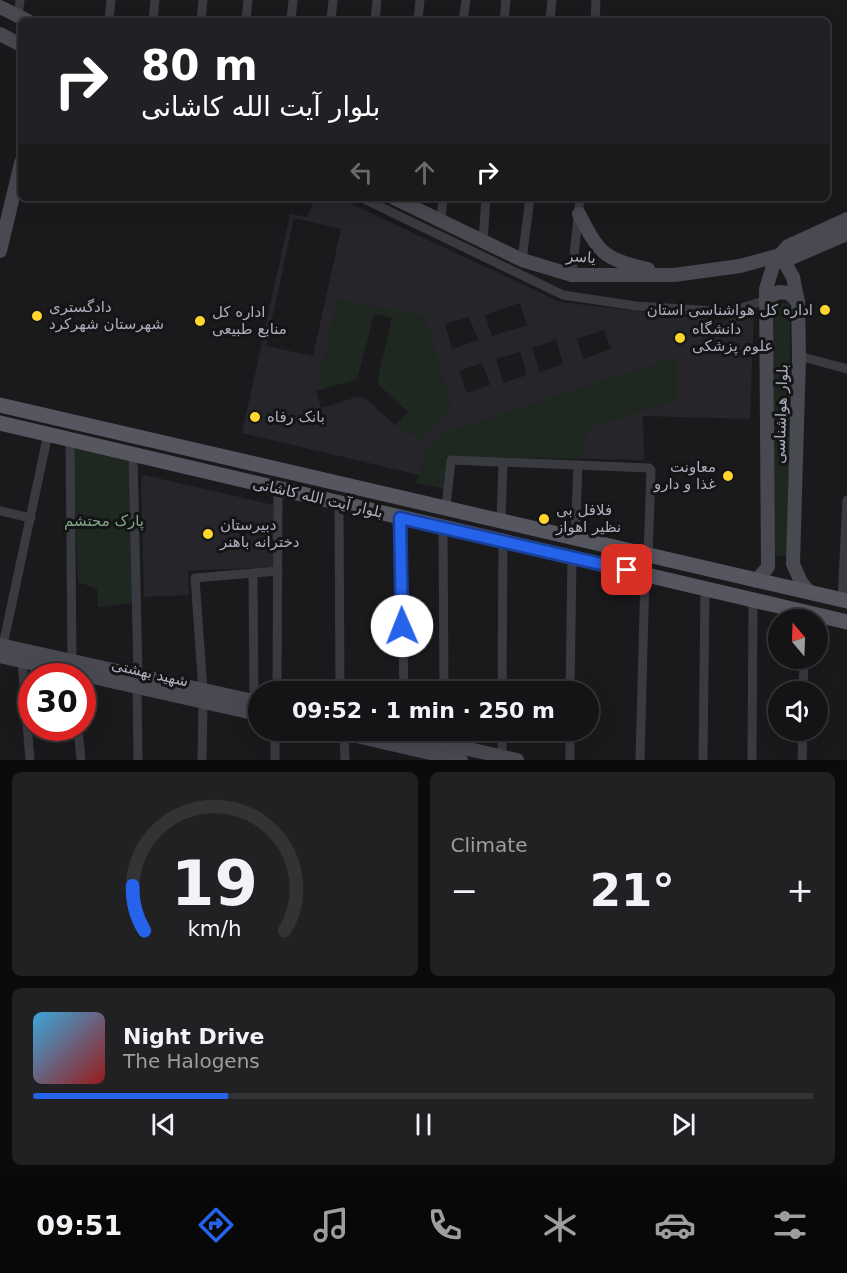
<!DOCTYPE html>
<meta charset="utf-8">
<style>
body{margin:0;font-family:"DejaVu Sans","Noto Sans Arabic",sans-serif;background:#212022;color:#f1f3f6;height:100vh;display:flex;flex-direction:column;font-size:22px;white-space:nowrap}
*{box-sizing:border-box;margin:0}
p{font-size:20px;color:#9d9ea0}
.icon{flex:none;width:33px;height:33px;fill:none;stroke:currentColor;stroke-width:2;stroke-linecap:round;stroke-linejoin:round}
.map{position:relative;height:760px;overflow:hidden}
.panel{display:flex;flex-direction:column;gap:12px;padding:12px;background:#0b0a0c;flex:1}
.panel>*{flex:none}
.guide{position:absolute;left:18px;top:18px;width:812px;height:183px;border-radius:9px;box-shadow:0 6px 24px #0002,0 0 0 2px #333234;background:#202124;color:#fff;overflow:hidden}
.needle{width:39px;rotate:341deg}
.fabs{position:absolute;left:768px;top:609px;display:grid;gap:12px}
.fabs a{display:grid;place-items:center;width:60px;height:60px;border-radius:50%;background:#141315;box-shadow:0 6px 24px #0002,0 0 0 2px #333234;font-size:30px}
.speed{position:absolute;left:18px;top:663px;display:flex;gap:12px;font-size:30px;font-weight:700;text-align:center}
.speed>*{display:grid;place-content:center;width:78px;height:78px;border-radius:50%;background:#141315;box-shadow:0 6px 24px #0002,0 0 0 2px #333234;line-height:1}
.speed .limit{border:9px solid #d22;background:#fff;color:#111}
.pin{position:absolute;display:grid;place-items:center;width:51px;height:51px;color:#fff;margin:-26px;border-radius:12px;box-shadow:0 3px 9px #0006}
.me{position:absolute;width:66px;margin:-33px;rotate:359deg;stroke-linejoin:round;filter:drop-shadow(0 0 4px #0008)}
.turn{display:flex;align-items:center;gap:21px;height:126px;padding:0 24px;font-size:27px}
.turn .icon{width:78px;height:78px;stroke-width:2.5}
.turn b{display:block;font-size:42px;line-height:51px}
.lanes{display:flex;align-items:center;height:57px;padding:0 24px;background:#0003;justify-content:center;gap:30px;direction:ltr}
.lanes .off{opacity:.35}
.big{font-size:45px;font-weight:800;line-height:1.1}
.panel .tile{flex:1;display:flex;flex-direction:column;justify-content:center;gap:9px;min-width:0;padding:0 21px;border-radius:9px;background:#212022}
.panel .dial{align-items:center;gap:0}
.dial svg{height:156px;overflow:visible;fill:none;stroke:#333234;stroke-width:7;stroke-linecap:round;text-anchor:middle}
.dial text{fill:#f1f3f6;stroke:none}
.song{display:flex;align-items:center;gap:18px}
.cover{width:72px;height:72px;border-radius:9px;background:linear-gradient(135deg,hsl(200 70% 55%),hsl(0 70% 35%))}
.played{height:6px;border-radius:3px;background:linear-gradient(90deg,#2563eb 25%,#333234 25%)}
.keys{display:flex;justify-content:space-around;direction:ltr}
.heat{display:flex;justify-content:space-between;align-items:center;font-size:33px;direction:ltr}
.panel .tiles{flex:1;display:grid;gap:12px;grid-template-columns:1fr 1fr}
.tile:last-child{grid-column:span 2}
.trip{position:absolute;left:248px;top:681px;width:351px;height:60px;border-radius:30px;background:#141315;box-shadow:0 6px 24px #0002,0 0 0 2px #333234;font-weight:800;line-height:60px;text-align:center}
.tabs{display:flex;height:96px;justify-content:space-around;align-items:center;background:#080808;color:#9d9ea0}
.tabs .icon{width:42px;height:42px}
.tabs .current{color:#2563eb}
.tabs b{font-size:27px;color:#f1f3f6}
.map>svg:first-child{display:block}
.built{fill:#262529;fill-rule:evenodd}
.green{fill:#1e2821}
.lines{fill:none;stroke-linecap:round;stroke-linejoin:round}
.street{stroke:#3a3a41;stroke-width:9}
.secondary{stroke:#484951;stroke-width:14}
.primary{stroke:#565661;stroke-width:15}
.route-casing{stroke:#184099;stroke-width:15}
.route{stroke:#2563eb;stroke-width:10}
.poi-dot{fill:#ffd62e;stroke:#151417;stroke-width:2}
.labels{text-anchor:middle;stroke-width:6;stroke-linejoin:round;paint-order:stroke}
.street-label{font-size:15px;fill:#abaebc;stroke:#151417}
.poi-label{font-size:15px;fill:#abaebc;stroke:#151417;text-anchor:start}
.park-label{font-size:15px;fill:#80a988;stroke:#151417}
</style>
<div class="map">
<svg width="847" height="760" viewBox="0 0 847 760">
<rect width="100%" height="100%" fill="#1a191c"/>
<!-- built -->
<g class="built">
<path d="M315 198H339L560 302 722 321 754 311 750 419 643 416 644 460 446 456 444 481 242 433 290 214 307 217ZM294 218 341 229 313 356 266 346ZM520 303 527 325 492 336 485 315ZM374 314 392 318 378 379 379 385 408 412 395 425 365 398 357 397 321 408 316 391 357 379ZM469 317 478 340 452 349 445 324ZM604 330 611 349 583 359 577 339ZM556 340 563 364 540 372 532 348ZM520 352 527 375 503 383 496 359ZM482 363 490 385 467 393 459 371Z"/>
<polygon points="144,475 274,505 273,567 188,571 189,595 144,597 141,479"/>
</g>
<!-- green -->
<g class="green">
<polygon points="338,299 425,316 452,407 419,439 395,425 408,412 379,385 378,379 392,317 374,314 357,379 316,391"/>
<polygon points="774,303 790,304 790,557 774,555"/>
<polygon points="676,357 676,400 590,428 579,459 446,456 444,489 416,483 425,453 449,431"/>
<polygon points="73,448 131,460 133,603 98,607 97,589 78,582"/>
</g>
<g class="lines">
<!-- street -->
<g class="street">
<polyline points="18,16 20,0"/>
<polyline points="109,21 111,0"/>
<polyline points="153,21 155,0"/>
<polyline points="201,21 203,0"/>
<polyline points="246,21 248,0"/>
<polyline points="291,21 293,0"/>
<polyline points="331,21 333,0"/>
<polyline points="375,21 377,0"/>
<polyline points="418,21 420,0"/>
<polyline points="463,21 466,0"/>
<polyline points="504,21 506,0"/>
<polyline points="550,21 552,0"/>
<polyline points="595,21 596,0"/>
<polyline points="362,198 563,295 636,306 729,312 766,300"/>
<polyline points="441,219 443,198"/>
<polyline points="483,241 486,198"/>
<polyline points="522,260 530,198"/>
<polyline points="572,275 580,198"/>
<polyline points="799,356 847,369"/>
<polyline points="70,439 72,661"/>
<polyline points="133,454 138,675"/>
<polyline points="339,502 340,692"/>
<polyline points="446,507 451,460 649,468 651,470 648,556"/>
<polyline points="0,511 31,518"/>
<polyline points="400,518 404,692"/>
<polyline points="501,521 503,462"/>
<polyline points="443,527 444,692"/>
<polyline points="575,539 578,465"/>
<polyline points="253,573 254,701"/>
<polyline points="842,599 847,500"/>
<polyline points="3,645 48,434"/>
<polyline points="22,661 30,760"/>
<polyline points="137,687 138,760"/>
<polyline points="203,691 195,578 278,571"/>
<polyline points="277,692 278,488"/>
<polyline points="502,692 503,541"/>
<polyline points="570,692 572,557"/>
<polyline points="803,692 804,658"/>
<polyline points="78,728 81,760"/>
<polyline points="344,734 345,760"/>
<polyline points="502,757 502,730"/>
<polyline points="202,760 203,702"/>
<polyline points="275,760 275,730"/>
<polyline points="570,760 570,730"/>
<polyline points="640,760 645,574"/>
<polyline points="703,760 705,588"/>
<polyline points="752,760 753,600"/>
<polyline points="802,760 803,730"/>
</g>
<!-- secondary -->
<g class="secondary">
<polyline points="0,7 28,21"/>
<polyline points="0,34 21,45"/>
<polyline points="394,198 522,260 572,275 674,275 740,266 780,255"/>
<path d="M579 214C599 253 603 259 648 269"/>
<polyline points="847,219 788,246 780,255 791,258 847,234"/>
<polyline points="0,251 21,163"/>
<polyline points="780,255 793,277 798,302 799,356 793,564 801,582 809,592"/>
<polyline points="766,300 779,292 789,293 798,302"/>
<polyline points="756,581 768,567 766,289 773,266 780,255"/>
<polyline points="0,645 258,702"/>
<polyline points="0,656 258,714"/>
<polyline points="330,730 461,760"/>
<polyline points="385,730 517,760"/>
</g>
<!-- primary -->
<g class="primary">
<polyline points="0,405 847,601"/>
<polyline points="0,423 847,622"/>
</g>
</g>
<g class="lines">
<!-- route casing -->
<g class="route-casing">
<polyline id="route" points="402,626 400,518 627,570"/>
</g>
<!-- route -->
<use href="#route" class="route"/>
</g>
<!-- markers -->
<g class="poi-dot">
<circle cx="825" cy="310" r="6"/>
<circle cx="37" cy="316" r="6"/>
<circle cx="200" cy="321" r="6"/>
<circle cx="680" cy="338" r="6"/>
<circle cx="255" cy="417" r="6"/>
<circle cx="728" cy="476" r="6"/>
<circle cx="544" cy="519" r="6"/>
<circle cx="208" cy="534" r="6"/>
</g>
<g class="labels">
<!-- street labels -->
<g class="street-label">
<text transform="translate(581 257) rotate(4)" y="5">یاسر</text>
<text transform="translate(781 414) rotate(-88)" y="5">بلوار هواشناسی</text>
<text transform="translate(318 498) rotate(13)" y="5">بلوار آیت الله کاشانی</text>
<text transform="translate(150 673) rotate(13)" y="5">شهید بهشتی</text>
</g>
<!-- poi labels -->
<g class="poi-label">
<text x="49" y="312">دادگستری<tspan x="49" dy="17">شهرستان شهرکرد</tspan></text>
<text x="813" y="315" text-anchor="end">اداره کل هواشناسی استان</text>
<text x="212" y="317">اداره کل<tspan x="212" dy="17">منابع طبیعی</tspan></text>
<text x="692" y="334">دانشگاه<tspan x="692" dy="17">علوم پزشکی</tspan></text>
<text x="267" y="422">بانک رفاه</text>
<text x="716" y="472" text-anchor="end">معاونت<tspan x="716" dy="17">غذا و دارو</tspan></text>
<text x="556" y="515">فلافل بی<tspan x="556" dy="17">نظیر اهواز</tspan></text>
<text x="220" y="530">دبیرستان<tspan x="220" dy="17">دخترانه باهنر</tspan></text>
</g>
<!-- park labels -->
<g class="park-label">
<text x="104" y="526">پارک محتشم</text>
</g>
</g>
</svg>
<div class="fabs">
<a><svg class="needle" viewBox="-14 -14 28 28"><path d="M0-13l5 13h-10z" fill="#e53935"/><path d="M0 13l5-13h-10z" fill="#9d9ea0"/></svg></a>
<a><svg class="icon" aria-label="sound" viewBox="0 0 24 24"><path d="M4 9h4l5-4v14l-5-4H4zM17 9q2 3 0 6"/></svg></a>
</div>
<div class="speed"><div class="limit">30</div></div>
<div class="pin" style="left:627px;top:570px;background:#d93025"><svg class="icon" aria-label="arrive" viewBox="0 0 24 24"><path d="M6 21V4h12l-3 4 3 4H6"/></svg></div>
<svg class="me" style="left:402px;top:626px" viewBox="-20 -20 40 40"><circle r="19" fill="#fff"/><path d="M0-13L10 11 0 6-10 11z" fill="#2563eb"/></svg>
<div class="trip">09:52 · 1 min · 250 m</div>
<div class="guide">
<div class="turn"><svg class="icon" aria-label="right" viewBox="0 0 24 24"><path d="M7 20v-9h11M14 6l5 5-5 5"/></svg><div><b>80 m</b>بلوار آیت الله کاشانی</div></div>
<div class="lanes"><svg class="icon off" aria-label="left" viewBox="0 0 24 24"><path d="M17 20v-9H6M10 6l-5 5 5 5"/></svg><svg class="icon off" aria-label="ahead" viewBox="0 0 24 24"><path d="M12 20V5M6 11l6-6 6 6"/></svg><svg class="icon" aria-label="right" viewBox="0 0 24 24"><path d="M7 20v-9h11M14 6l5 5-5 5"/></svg></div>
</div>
</div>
<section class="panel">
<div class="tiles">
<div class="tile dial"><svg viewBox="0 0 100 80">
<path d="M14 69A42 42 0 1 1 86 69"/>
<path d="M14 69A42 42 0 0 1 8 46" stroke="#2563eb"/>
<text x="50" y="56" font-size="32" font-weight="700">19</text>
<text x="50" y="72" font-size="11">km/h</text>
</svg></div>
<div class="tile"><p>Climate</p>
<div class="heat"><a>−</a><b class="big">21°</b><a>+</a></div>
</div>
<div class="tile">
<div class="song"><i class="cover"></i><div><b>Night Drive</b><p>The Halogens</p></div></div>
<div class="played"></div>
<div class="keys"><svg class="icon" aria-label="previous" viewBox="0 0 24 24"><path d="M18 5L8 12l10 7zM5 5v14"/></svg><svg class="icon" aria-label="pause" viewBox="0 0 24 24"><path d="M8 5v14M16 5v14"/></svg><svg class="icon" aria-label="next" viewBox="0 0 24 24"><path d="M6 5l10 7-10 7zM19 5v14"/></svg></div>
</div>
</div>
</section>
<nav class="tabs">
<b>09:51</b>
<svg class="icon current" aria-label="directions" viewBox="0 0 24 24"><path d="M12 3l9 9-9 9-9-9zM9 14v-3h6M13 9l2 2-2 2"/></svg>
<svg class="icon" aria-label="music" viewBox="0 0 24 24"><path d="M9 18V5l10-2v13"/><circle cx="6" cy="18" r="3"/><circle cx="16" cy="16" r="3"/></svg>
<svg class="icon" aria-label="phone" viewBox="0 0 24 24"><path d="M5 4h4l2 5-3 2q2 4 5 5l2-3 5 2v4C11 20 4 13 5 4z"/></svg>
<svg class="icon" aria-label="climate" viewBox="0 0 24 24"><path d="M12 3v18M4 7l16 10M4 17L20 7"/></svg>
<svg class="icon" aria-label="car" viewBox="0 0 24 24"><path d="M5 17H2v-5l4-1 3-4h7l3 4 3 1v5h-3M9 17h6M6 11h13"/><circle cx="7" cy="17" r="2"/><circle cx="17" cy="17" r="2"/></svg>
<svg class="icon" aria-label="filters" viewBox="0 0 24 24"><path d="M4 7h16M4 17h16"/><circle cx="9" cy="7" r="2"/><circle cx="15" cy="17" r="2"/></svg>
</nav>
